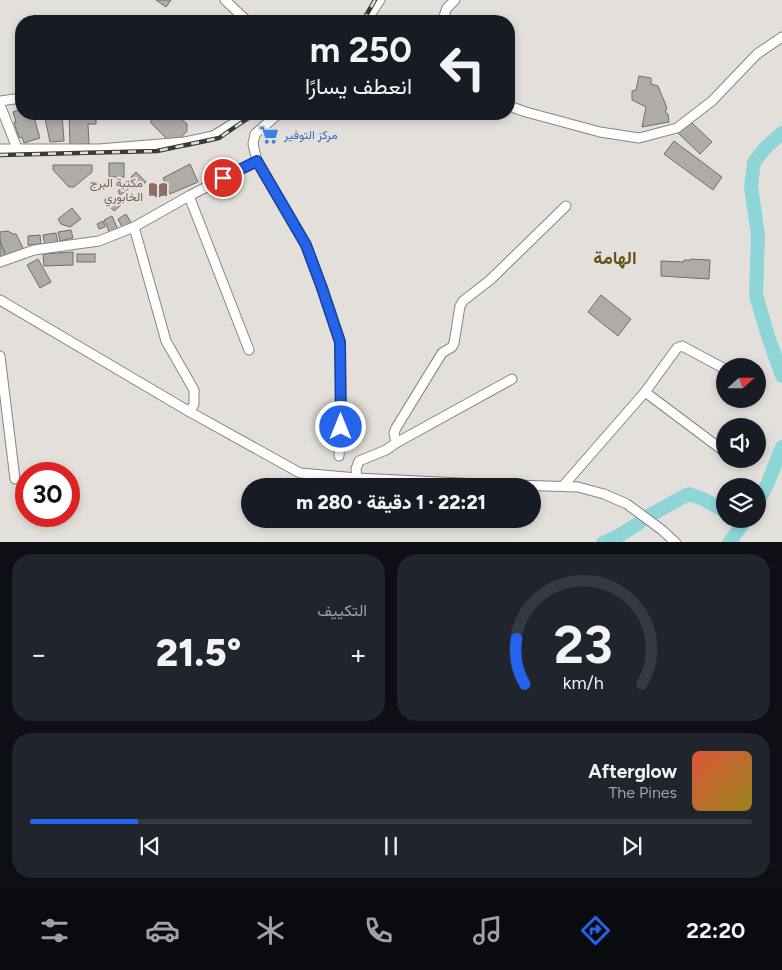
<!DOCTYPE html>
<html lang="ar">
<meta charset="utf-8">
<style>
body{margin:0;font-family:Figtree,Vazirmatn,sans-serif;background:#20242c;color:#f1f3f6;direction:rtl;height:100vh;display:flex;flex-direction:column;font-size:19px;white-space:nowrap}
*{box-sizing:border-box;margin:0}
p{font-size:16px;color:#9ea1a6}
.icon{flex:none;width:28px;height:28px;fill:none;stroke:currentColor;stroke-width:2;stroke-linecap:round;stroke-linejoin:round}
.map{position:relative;height:542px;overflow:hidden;direction:ltr}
.details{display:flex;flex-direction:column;gap:12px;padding:12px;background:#0d0f14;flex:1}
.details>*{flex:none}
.guide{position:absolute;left:15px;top:15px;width:500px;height:105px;border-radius:20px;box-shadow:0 2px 8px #0003;direction:rtl;background:#171b24;color:#f1f3f6;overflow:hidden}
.needle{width:32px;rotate:69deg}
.tools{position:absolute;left:716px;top:358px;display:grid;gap:10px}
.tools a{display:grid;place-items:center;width:50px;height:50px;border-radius:50%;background:#171b24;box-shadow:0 2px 8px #0003;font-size:25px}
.speed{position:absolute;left:15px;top:462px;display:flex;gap:10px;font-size:25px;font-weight:700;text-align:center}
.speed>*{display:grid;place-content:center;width:65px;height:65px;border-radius:50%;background:#171b24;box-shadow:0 2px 8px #0003;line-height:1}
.speed .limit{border:8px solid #d22;background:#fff;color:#111}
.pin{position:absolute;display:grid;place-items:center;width:42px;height:42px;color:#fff;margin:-21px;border:2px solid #fff;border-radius:50%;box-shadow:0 1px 5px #0007}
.me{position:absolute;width:55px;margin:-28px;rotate:0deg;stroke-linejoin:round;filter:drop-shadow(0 0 4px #0008)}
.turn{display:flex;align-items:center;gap:18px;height:105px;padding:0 20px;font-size:22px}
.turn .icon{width:65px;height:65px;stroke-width:2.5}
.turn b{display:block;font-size:35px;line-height:42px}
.big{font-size:38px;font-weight:800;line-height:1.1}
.details .card{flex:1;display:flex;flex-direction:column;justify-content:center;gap:8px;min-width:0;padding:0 18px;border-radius:20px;background:#20242c}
.details .dial{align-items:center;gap:0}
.dial svg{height:130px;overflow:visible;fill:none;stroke:#363941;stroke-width:7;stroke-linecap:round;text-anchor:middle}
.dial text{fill:#f1f3f6;stroke:none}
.song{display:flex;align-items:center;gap:15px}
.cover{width:60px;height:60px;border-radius:8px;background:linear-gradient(135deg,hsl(10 70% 55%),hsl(50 70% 35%))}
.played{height:5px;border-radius:2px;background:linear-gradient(90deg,#2563eb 15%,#363941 15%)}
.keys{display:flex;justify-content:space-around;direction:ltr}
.heat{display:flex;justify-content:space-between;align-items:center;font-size:28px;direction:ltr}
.details .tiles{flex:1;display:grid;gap:12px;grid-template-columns:1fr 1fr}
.card:last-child{grid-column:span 2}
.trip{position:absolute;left:241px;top:478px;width:300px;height:50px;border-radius:25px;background:#171b24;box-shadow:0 2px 8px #0003;font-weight:800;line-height:50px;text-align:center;direction:rtl}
.dock{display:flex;height:80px;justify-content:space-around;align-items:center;background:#090b0e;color:#9ea1a6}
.dock .icon{width:35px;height:35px}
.dock .current{color:#2563eb}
.dock b{font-size:22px;color:#f1f3f6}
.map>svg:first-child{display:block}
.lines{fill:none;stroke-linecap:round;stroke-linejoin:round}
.river{stroke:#8dd5d7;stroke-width:14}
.building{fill:#afaca7;stroke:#716e6a}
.street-casing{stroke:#898682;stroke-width:11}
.street{stroke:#fff;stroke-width:9}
.rail-casing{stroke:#3c3a38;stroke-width:4.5}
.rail{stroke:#e3e0db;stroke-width:2.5;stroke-dasharray:8;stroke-linecap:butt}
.route-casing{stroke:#184099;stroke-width:12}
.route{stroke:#2563eb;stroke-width:9}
.labels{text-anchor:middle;stroke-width:4.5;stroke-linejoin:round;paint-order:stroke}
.shop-label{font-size:12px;fill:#366cbe;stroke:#e3e0db;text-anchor:start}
.education-label{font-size:12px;fill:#785e54;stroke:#e3e0db;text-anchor:end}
.district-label{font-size:18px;font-weight:bold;fill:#665015;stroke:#e3e0db}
</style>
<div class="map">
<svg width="782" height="543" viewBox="0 0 782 543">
<rect width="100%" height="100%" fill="#e3e0db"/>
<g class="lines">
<!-- river -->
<g class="river">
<polyline points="782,133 766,147 754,162 751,187 758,235 756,295 767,333 782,376"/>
<polyline points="758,502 767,485 782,447"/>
<polyline points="650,515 689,494 703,499 725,511"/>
<polyline points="603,543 620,535 639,523"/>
<polyline points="729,543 746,519"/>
</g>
</g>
<!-- building -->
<g class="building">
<polygon points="156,0 171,0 166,7"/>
<polygon points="639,76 651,78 651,84 658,86 667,108 665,112 668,114 669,122 642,127 646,107 632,100 632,91 636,90"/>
<polygon points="21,109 21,114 33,114 40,138 24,143 22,137 19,138 14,122 16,122 13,112"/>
<polygon points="44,114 62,114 64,141 50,142"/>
<polygon points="69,114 96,114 96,124 88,124 89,144 70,145"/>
<polygon points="157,114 176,114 187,124 187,131 177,142 171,143 150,122"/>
<polygon points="690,121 712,142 700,154 678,133"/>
<polygon points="674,141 722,177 713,190 664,154"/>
<rect x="109" y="163" width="15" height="14"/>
<polygon points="190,164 198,182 170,194 163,178"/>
<polygon points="53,165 92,165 92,172 74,187 69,187 53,170"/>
<polygon points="136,172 146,182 140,187 131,177"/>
<polygon points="131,181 134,185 120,195 118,191"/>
<polygon points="113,197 121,205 114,211 106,203"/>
<polygon points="72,208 81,219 70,227 61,224 58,219"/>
<polygon points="126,214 132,224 123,229 118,219"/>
<polygon points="112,216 119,232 111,236 104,220"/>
<polygon points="103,221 105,227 99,229 97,224"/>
<polygon points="71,230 73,238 60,241 58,232"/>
<polygon points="8,231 13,234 16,234 24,250 7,259 0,241 0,232"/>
<polygon points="56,233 58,243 45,245 43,235"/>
<polygon points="40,235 41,244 28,245 28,236"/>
<polygon points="0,241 7,259 0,262"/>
<polygon points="73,252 73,265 44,266 43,254"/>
<rect x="77" y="254" width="18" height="8"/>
<polygon points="38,259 51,282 40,288 27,265"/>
<polygon points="691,259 710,260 709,279 661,276 661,261 684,262 684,260 691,260"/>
<polygon points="601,295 631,319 618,336 588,312"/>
</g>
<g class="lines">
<!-- street casing -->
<g class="street-casing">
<g id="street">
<polyline points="225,0 247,21"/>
<polyline points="366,21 380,0"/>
<polyline points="442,21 447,8 455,0"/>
<polyline points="0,101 21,98"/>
<polyline points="0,105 17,148"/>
<polyline points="509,106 526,112 600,132 639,138 677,128 712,101 757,54 782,37"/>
<polyline points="278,114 255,134 253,144 257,161 306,245 322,288 340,342 341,427 339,456"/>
<polyline points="0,149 99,149 185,142 213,136 249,114"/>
<polyline points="189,196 249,350"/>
<polyline points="134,227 166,341 194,390 194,404 190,412"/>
<polyline points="0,262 34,250 99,241 134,227 189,196 257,161"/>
<polyline points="0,300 190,412 300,473 357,478 480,484 578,487 604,494 627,504 662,530 676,543"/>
<polyline points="0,356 15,479"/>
<polyline points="645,392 725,452"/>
<polyline points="396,443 394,433 396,428 442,353 452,347 454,343 460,306 463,301 490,280 566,206"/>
<polyline points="357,478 356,469 359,461 386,450 396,443 512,379"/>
<polyline points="563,486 645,392 677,348 682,346 725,369"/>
</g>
</g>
<!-- street -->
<use href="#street" class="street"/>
<!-- rail casing -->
<g class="rail-casing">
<g id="rail">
<polyline points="363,21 375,0"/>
<polyline points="0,155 157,151 219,138 254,114"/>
</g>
</g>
<!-- rail -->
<use href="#rail" class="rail"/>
</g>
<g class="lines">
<!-- route casing -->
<g class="route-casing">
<polyline id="route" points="223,178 257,161 306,245 322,288 340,342 341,427"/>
</g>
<!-- route -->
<use href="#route" class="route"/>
</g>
<!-- icons -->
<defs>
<g id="supermarket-bare" transform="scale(1.5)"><path d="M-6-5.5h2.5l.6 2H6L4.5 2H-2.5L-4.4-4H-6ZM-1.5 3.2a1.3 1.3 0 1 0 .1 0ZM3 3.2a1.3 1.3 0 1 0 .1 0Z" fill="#3f7fe0" stroke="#e3e0db" stroke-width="2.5" paint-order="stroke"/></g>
<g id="library-bare" transform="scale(1.5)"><path d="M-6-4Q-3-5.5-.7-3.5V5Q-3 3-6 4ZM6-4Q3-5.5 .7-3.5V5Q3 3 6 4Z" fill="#8d6e63" stroke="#e3e0db" stroke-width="2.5" paint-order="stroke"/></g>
</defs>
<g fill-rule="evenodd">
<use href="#supermarket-bare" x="269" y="135"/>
<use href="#library-bare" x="158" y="190"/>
</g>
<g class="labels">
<!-- shop labels -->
<g class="shop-label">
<text x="284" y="139">مركز التوفير</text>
</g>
<!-- education labels -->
<g class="education-label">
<text x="143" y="187">مكتبة البرج<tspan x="143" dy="14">الخابوري</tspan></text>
</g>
<!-- district labels -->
<g class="district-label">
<text x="615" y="264">الهامة</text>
</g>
</g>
</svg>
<div class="tools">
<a><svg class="needle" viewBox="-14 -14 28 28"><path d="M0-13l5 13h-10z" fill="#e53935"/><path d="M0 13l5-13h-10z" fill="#9ea1a6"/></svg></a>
<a><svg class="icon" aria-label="sound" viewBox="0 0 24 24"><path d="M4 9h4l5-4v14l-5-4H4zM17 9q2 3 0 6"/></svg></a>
<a><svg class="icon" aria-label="layers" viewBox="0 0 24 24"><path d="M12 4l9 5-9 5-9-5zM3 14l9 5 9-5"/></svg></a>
</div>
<div class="speed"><div class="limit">30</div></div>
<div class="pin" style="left:223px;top:178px;background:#d93025"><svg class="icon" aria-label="arrive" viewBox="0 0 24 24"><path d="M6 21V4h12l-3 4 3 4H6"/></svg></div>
<svg class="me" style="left:341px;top:427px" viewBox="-20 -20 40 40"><circle r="17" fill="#2563eb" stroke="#fff" stroke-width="3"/><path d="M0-11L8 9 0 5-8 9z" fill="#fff"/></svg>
<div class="trip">22:21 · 1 دقيقة · 280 m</div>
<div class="guide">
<div class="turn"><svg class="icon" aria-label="left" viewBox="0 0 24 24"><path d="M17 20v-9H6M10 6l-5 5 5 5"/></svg><div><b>250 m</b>انعطف يسارًا</div></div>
</div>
</div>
<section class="details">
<div class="tiles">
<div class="card dial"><svg viewBox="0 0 100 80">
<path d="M14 69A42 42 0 1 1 86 69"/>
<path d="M14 69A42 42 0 0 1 9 41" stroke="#2563eb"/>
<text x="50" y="56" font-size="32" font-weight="700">23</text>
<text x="50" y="72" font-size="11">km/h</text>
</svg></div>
<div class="card"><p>التكييف</p>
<div class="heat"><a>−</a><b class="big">21.5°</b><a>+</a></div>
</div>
<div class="card">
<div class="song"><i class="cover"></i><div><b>Afterglow</b><p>The Pines</p></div></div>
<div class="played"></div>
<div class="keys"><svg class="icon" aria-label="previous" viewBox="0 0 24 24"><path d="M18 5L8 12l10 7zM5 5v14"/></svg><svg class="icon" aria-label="pause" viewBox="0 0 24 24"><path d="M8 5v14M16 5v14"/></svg><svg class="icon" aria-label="next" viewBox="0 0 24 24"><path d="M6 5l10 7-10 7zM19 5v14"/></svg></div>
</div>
</div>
</section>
<nav class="dock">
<b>22:20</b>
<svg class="icon current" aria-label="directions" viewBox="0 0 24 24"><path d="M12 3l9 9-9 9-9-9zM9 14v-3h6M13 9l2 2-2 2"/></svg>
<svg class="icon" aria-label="music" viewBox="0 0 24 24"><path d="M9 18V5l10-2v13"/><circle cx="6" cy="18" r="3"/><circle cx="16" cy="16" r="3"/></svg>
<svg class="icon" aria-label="phone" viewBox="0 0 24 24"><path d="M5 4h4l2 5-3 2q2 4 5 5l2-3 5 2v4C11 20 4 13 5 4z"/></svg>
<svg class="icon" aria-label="climate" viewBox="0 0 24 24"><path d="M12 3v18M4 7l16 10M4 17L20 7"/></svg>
<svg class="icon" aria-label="car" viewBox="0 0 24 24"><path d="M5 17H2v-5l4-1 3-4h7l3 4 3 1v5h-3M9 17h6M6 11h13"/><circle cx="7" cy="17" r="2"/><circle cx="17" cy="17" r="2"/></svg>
<svg class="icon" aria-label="filters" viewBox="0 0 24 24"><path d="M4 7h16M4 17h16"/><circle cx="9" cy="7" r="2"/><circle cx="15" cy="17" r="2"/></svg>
</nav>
